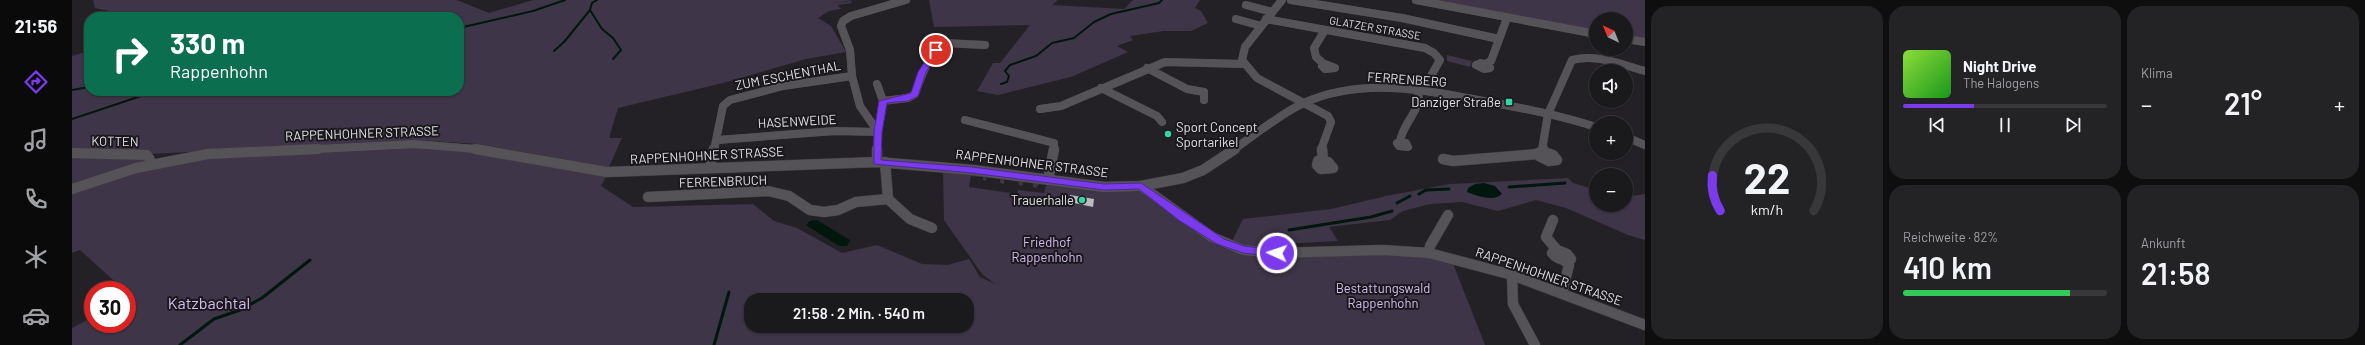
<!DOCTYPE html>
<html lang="de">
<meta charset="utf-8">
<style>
body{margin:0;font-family:Barlow,sans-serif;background:#232225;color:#f1f3f6;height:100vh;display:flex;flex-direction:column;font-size:15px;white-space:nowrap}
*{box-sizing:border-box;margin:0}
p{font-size:13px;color:#9fa0a3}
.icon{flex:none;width:22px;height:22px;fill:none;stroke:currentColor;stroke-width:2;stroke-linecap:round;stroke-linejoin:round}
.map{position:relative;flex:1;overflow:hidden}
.panel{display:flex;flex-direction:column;gap:6px;padding:6px;background:#0e0e0f;width:720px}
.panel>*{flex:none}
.hud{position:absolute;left:12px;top:12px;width:380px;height:84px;border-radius:16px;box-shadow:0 1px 3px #0004,0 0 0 1px #38383b;background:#0b6e4f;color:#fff;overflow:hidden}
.needle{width:26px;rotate:317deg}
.controls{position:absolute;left:1517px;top:12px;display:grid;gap:8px}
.controls a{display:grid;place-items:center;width:44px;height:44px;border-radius:50%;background:#1a191c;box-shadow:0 1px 3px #0004,0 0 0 1px #38383b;font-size:20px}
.speed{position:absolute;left:12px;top:281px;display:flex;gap:8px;font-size:20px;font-weight:700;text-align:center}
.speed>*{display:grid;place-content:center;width:52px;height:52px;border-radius:50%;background:#1a191c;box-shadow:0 1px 3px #0004,0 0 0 1px #38383b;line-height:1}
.speed .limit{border:6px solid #d22;background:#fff;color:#111}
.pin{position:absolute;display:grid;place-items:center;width:34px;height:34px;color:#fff;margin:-17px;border:2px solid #fff;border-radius:50%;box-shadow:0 1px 4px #0007}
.me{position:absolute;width:44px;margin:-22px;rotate:273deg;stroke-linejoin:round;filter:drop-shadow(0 0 3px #0008)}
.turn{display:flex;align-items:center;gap:14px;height:84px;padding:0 20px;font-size:18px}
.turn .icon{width:52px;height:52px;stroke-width:2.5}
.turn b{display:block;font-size:28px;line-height:34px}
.big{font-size:30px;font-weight:600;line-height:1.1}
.panel .card{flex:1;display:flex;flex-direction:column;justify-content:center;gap:6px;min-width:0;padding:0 14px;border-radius:16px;background:#232225}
.panel .dial{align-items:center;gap:0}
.dial svg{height:104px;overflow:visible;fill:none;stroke:#38383b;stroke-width:7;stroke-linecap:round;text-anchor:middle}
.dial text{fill:#f1f3f6;stroke:none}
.song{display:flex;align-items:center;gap:12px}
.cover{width:48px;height:48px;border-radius:6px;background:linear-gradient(135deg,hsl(90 70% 55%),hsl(120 70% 35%))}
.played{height:4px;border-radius:2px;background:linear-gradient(90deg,#7c3aed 35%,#38383b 35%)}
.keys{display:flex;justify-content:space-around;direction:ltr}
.heat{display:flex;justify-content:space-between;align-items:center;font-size:22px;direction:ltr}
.charge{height:6px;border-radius:3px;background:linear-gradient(90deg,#34c759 82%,#38383b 0)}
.panel .tiles{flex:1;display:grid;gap:6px;grid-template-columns:repeat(3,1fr)}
.card:first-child{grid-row:span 2}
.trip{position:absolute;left:672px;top:293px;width:230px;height:40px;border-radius:16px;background:#1a191c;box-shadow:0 1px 3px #0004,0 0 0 1px #38383b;font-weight:600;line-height:40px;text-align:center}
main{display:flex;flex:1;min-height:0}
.tabs{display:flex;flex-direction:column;width:72px;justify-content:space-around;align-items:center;background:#0a0a0b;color:#9fa0a3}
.tabs .icon{width:28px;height:28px}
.tabs .selected{color:#7c3aed}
.tabs b{font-size:18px;color:#f1f3f6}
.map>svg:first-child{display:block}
.green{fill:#3e3548;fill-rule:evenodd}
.water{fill:#00170e}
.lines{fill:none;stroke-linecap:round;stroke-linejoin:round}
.stream-far1{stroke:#00170e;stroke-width:2}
.stream{stroke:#00170e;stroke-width:3}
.building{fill:#bdbac0}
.minor-far1-casing{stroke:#403e41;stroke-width:8}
.minor-casing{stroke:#403e41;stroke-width:11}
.minor-far1{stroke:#555357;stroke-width:8}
.minor{stroke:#555357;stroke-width:10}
.route{fill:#7c3aed;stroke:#51269a}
.poi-dot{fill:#35d4a7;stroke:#1a181c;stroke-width:1.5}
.labels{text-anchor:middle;stroke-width:4;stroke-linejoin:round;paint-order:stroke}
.far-street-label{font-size:11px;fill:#e0dfe2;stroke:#1a181c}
.street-label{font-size:13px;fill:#e0dfe2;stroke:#1a181c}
.poi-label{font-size:13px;fill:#e0dfe2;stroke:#1a181c;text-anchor:end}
.park-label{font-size:13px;fill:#d6bcf2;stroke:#1a181c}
.near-park-label{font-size:16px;fill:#d6bcf2;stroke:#1a181c}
</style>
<main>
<nav class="tabs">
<b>21:56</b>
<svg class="icon selected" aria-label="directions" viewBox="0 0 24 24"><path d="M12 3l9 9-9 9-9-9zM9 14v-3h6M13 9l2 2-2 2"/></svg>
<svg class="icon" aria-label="music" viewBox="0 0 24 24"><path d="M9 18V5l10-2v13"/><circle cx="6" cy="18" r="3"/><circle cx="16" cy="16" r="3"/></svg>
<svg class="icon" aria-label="phone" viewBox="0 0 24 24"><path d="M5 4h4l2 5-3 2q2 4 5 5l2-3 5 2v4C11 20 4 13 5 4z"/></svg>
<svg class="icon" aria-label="climate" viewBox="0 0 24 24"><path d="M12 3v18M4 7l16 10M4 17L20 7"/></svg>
<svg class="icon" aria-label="car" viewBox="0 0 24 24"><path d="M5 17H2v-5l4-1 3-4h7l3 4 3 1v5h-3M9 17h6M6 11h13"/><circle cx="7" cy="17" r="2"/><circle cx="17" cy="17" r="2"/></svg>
</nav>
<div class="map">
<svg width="1573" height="345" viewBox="0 0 1573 345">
<rect width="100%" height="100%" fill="#232125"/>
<!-- green -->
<g class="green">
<polygon points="21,0 385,0 417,13 461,0 782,0 755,4 779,1 780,3 766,5 769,9 757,11 746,18 759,26 774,52 734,59 651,83 546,108 537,138 550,138 537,167 407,144 344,140 77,154 0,152 0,56 17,51 17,91 387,91 387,17 34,17 32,15 37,11 23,8"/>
<polygon points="857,0 986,0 980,5 1052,9 1061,0 1128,0 1123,8 1129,11 1136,23 1119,31 1092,31 1058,36 1061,40 1045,46 1056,52 999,77 926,95 905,91 921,63 928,63 958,25 862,27"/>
<polygon points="1360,0 1573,0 1573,41 1554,38 1554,19 1524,19 1524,32"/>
<polygon points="1375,55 1400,61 1398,67 1375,61"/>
<path d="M300 147 381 148 535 175 529 186 561 207 681 204 702 221 725 228 770 253 805 245 850 264 876 265 897 259 908 277 923 284 910 274 872 220 871 170 968 183 964 188 961 187V183L951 182 950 186 947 185 946 181 932 179V184L928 183V179L914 177V181L911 180V177L899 176 897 187 946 194V190L972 193 974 186 977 185 1068 192 1144 245 1165 253 1341 254 1380 261 1413 345H0V328L21 317V324H55V290H52L8 250 0 253V192L107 160ZM679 300H895V326H679Z"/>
<polygon points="0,155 72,160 72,161 0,187"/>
<polygon points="1496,178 1501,183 1524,190 1524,205 1554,205 1554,197 1573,194 1573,240 1556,235 1494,208 1464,200 1426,211 1390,202 1358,204 1331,211 1318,220 1257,227 1266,241 1211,244 1208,248 1179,247 1159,243 1171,219 1259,209 1314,196 1378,184"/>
</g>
<!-- water -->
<g class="water">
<path d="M1412 183 1423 186 1430 194C1422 202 1405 196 1395 192L1396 188 1403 184Z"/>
<polygon points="745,220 778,240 775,246 767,246 734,225 738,221"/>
</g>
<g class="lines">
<!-- stream-far1 -->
<g class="stream-far1">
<polyline points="525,0 520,3 518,10 530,29 541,38 549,50 541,59"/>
<polyline points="387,28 461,11 493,0"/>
<polyline points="482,51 492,42 518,10"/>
<polyline points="929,84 935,82 937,76 933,71 938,65 964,56 980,43 1002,38 1022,22 1039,14 1087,3 1090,0"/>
<polyline points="0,90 17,87"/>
<polyline points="0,119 84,91"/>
</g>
<!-- stream -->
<g class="stream">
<polyline points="1437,187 1493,183"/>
<polyline points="1347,194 1354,190 1377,189"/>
<polyline points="1325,203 1338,196"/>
<polyline points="1217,230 1299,217 1320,211"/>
<polyline points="108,345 142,319 168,310 190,298 238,260"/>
<polyline points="642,345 657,292"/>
</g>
</g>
<!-- building -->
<polygon class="building" points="998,195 1022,199 1021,207 997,202"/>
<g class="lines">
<!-- minor-far1 casing -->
<g class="minor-far1-casing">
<g id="minor-far1">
<polyline points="1210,0 1173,47 1170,60 1185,78 1256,116 1259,122 1249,150"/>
<polyline points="1219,0 1330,18 1427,39"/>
<polyline points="1344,0 1524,34"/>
<polyline points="1174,5 1200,12"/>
<polyline points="1164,19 1189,26"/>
<polyline points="1194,19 1353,48 1362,53 1368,60 1355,83 1356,91"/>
<polyline points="1554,39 1573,42"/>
<polygon points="1409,63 1418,68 1412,69 1404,65"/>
<polyline points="1252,64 1244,57 1242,48 1253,30"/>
<polygon points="1253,64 1263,68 1253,69 1250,66"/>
<polyline points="1413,64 1419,61 1435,18"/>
<polyline points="1075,68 1115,89 1132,92 1132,100"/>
<polyline points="805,84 811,101"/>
<polyline points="1029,88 1085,116 1090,122"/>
<path d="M811 101 836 98 843 94C850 74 856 57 872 43L913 45"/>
<polyline points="968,109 989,106 1093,62 1172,64"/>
<polyline points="893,120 982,143 982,150"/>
<polyline points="1554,137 1573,145"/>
<polyline points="645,140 763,131 806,132 811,101"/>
<path d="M1328 142C1330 123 1351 110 1346 90"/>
<polygon points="1328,142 1334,143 1336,147 1327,146 1325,143"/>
<polyline points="225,150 343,144 416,150"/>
<polyline points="642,150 651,106 658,100 711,86 780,76"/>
<polyline points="805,150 806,132 788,106 780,76 778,50 769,26 771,21 779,16 834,0"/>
<path d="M1161 150C1181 136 1211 112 1232 103 1289 77 1353 90 1412 101 1450 108 1487 115 1524 127"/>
<path d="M1470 150 1476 114 1500 60C1524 53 1550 65 1573 71"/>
</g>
</g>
<!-- minor casing -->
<g class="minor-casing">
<g id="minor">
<polyline points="403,149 535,172 805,162 901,170 1032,187 1069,186 1111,178 1131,170 1163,149"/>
<polyline points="1250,149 1251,161"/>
<polyline points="1470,152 1471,149"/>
<polygon points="1472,152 1481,155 1485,160 1477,161 1467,156 1466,153"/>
<polyline points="0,153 75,155 78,160 77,165"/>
<polyline points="1371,159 1381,161 1466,154"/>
<polygon points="1246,161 1256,162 1261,168 1249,169 1245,165"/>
<polyline points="805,162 805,149"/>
<polyline points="813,162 816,199 838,219 860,228"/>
<polyline points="638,167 642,149"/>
<polyline points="976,180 982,149"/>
<polyline points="1069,186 1140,237 1171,250 1205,253 1310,250 1357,253 1440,275 1573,325"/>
<polyline points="0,189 64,168 136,154 246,149"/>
<polyline points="576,197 696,191 717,196 738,210 752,212 766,210 784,202 816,199"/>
<polyline points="1481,220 1474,237 1485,250"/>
<path d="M1485 250 1495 254 1499 259C1491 261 1485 259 1480 253Z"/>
<polyline points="1357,253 1358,246 1376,215"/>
<polyline points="1440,275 1441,304 1463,345"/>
<polyline points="1490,293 1497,265 1493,261"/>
</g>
</g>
<!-- minor-far1 -->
<use href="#minor-far1" class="minor-far1"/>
<!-- minor -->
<use href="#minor" class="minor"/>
</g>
<!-- route -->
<polygon class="route" points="862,48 868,50 854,72 846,96 836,101 815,103 810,132 809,160 900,167 1032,184 1069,183 1152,239 1172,246 1205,250 1210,253 1205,257 1171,253 1145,244 1108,221 1067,189 1032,190 900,173 802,164 802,132 807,101 839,93 846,72"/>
<!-- markers -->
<g class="poi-dot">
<rect x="1433" y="98" width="8" height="8" rx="2"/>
<circle cx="1096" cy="134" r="4"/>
<circle cx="1010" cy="200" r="4"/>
</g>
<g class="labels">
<!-- far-street labels -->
<g class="far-street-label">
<text transform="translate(1303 28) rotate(10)" y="4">GLATZER STRASSE</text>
</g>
<!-- street labels -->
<g class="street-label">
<text transform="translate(716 75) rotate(-11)" y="5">ZUM ESCHENTHAL</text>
<text transform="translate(1335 79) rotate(4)" y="5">FERRENBERG</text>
<text transform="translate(725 121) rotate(-3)" y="5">HASENWEIDE</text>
<text transform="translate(290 133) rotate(-2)" y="5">RAPPENHOHNER STRASSE</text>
<text transform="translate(43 141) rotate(1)" y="5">KOTTEN</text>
<text transform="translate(635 155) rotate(-3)" y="5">RAPPENHOHNER STRASSE</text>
<text transform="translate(960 163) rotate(7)" y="5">RAPPENHOHNER STRASSE</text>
<text transform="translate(651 181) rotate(-2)" y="5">FERRENBRUCH</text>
<text transform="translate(1477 276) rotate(19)" y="5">RAPPENHOHNER STRASSE</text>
</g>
<!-- poi labels -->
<g class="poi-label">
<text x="1429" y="107">Danziger Straße</text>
<text x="1104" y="132" text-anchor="start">Sport Concept<tspan x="1104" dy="15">Sportarikel</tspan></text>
<text x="1002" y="205">Trauerhalle</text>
</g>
<!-- park labels -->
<g class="park-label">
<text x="975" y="247">Friedhof<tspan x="975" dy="15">Rappenhohn</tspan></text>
<text x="1311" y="293">Bestattungswald<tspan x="1311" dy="15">Rappenhohn</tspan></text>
</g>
<!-- near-park labels -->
<g class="near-park-label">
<text x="137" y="309">Katzbachtal</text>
</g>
</g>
</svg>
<div class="controls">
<a><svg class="needle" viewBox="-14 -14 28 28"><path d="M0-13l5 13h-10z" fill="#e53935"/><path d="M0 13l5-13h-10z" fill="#9fa0a3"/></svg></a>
<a><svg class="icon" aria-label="sound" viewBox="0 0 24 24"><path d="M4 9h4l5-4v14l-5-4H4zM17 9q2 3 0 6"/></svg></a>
<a>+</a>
<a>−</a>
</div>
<div class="speed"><div class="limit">30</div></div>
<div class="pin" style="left:864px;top:50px;background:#d93025"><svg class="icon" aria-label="arrive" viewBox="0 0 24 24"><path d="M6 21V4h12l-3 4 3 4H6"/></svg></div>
<svg class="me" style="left:1205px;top:253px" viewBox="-20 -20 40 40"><circle r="17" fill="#7c3aed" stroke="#fff" stroke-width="3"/><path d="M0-11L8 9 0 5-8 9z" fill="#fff"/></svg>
<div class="trip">21:58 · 2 Min. · 540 m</div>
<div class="hud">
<div class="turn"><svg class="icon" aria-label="right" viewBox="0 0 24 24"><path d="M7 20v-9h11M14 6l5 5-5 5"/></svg><div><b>330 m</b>Rappenhohn</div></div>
</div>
</div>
<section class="panel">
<div class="tiles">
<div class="card dial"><svg viewBox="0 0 100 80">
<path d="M14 69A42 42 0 1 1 86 69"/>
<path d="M14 69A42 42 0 0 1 8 42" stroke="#7c3aed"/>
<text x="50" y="56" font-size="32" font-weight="700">22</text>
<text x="50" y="72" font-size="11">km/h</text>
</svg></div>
<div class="card">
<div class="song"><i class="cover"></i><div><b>Night Drive</b><p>The Halogens</p></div></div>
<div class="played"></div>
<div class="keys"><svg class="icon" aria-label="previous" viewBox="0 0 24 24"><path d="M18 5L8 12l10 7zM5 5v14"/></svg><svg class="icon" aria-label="pause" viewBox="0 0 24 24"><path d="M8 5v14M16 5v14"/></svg><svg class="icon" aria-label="next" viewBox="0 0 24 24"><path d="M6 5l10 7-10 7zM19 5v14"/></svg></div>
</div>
<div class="card"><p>Klima</p>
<div class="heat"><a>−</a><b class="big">21°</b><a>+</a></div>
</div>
<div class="card"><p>Reichweite · 82%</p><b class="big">410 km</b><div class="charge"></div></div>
<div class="card"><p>Ankunft</p><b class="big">21:58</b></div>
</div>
</section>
</main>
